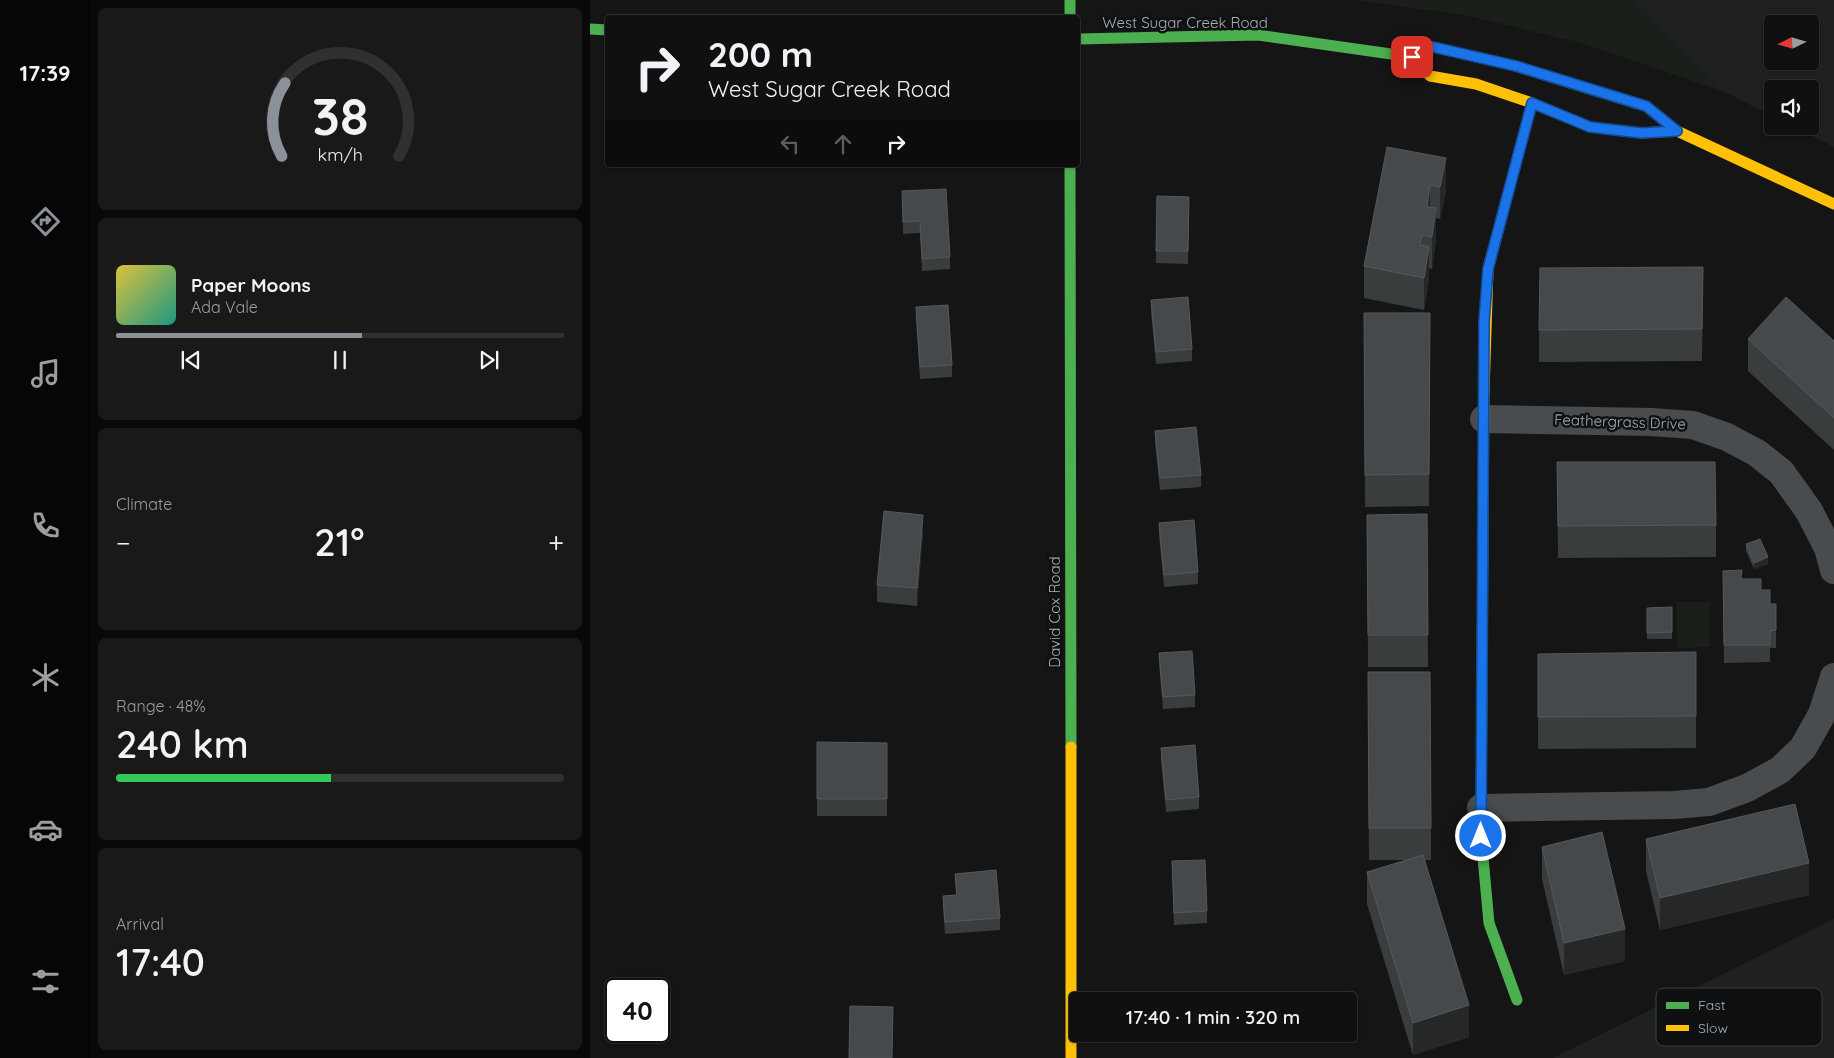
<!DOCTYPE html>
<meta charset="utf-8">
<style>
body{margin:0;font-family:Quicksand,sans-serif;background:#191919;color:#f1f3f6;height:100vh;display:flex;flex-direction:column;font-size:19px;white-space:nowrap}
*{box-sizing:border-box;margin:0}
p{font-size:16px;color:#9c9d9f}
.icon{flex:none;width:28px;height:28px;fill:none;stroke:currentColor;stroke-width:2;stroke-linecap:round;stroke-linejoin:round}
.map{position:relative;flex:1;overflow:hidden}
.details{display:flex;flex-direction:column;gap:8px;padding:8px;background:#090909;width:500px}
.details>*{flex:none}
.banner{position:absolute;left:15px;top:15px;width:475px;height:152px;border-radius:5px;box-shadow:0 1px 4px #0004,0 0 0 1px #303030;background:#101010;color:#f1f3f6;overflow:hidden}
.needle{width:32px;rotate:265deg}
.tools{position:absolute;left:1174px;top:15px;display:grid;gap:10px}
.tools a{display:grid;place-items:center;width:55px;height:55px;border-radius:5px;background:#101010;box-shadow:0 1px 4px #0004,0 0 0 1px #303030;font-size:25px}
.speed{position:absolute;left:15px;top:978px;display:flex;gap:10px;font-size:25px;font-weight:700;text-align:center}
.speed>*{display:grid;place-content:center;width:65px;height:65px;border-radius:50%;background:#101010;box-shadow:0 1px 4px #0004,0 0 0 1px #303030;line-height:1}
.speed .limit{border:2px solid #111;border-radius:8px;background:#fff;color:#111}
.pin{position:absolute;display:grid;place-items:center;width:42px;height:42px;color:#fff;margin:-21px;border-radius:10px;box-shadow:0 2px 8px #0006}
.me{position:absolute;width:55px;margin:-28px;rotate:0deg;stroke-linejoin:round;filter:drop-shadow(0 0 4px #0008)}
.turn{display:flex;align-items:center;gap:18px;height:105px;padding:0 20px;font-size:22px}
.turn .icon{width:65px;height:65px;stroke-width:2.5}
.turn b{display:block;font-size:35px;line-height:42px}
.lanes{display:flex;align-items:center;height:48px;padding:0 20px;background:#0003;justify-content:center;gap:25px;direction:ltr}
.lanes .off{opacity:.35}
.big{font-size:38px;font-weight:600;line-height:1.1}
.details .tile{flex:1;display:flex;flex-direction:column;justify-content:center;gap:8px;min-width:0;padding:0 18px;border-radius:8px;background:#191919}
.details .dial{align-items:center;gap:0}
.dial svg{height:130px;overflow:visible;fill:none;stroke:#303030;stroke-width:7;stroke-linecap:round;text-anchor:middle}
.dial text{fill:#f1f3f6;stroke:none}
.song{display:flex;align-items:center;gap:15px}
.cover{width:60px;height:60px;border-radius:8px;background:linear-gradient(135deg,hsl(50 70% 55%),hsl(170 70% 35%))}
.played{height:5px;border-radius:2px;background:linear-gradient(90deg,#8c9099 55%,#303030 55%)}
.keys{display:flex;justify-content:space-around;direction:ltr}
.heat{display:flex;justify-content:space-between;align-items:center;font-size:28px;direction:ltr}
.charge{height:8px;border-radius:4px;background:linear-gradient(90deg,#34c759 48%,#303030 0)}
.trip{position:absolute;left:479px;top:992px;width:288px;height:50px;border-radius:5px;background:#101010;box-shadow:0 1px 4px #0004,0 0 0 1px #303030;font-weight:600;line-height:50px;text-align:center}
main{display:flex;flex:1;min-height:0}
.tab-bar{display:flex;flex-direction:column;width:90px;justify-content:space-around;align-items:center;background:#060606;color:#9c9d9f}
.tab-bar .icon{width:35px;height:35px}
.tab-bar .active{color:#8c9099}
.tab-bar b{font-size:22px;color:#f1f3f6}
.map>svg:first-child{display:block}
.built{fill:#1f2022;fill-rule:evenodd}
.green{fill:#1a2019}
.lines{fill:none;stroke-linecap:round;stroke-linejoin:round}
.street{stroke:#494c4e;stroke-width:28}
.fast{stroke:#4caf50;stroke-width:11}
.slow{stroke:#ffc107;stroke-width:11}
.wall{fill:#3a3d3e}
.shaded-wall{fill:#262828}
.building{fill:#46494b;stroke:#54595c}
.route-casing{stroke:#114b97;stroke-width:12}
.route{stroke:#1a73e8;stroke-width:9}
.labels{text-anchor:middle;stroke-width:5;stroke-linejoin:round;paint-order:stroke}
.street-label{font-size:15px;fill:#a5b0b8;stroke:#0f1011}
.key{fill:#0f1011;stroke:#3c4043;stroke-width:1}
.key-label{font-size:14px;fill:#a5b0b8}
</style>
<main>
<nav class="tab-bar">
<b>17:39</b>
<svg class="icon active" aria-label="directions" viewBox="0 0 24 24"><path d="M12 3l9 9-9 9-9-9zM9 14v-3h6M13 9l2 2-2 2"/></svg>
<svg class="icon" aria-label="music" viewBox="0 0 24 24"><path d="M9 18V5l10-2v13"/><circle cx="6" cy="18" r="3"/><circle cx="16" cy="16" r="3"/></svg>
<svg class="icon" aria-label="phone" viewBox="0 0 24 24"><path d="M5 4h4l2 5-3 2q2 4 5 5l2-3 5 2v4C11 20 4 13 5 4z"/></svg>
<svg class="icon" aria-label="climate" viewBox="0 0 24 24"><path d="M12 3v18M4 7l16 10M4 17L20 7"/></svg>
<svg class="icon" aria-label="car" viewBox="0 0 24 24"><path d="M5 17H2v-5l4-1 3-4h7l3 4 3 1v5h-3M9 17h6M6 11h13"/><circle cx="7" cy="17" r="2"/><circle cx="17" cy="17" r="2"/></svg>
<svg class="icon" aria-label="filters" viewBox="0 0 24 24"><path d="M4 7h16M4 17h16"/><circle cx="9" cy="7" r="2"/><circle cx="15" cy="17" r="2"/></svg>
</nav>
<section class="details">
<div class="tile dial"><svg viewBox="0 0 100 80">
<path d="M14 69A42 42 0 1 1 86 69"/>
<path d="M14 69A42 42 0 0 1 16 24" stroke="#8c9099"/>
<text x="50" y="56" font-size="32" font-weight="700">38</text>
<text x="50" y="72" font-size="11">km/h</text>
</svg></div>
<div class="tile">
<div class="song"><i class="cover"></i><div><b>Paper Moons</b><p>Ada Vale</p></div></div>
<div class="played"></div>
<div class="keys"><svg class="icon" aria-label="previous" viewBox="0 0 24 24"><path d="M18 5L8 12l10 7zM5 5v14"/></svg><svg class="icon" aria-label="pause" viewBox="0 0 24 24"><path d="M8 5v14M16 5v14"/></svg><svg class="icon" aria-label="next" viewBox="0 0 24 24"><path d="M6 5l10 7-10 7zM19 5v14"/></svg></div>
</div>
<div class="tile"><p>Climate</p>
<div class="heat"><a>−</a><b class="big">21°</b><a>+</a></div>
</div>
<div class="tile"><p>Range · 48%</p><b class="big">240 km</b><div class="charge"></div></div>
<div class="tile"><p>Arrival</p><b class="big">17:40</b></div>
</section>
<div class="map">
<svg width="1244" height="1058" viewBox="0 0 1244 1058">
<rect width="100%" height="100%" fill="#151515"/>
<!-- built -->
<g class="built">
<path d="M1044 0H1244V147L1202 126H1220V89H1182V116L1135 92ZM1182 24H1220V61H1182Z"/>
<polygon points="1244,919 1244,1058 963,1058"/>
</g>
<!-- green -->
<g class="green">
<polygon points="765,0 1044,0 1135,92 994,44 875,15"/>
<polygon points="1086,602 1120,602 1120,647 1087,648"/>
</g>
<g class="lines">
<!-- street -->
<g class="street">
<polyline points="894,419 1061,422 1103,425 1137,437 1167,453 1191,472 1219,511 1238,548 1244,570"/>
<polyline points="891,808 1084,805 1119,802 1157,788 1190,770 1213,748 1232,714 1244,677"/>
</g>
<!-- fast -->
<g class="fast">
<polyline points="480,0 480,18"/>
<polyline points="0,29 18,30"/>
<polyline points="488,39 668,35 822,57 843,47 925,66 1045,103"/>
<polyline points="480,165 481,747"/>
<polyline points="894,392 891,836 899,923 927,1000"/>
</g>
<!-- slow -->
<g class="slow">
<polyline points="822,57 840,76 886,84 942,103 1000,127 1051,133 1087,131"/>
<polyline points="1045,103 1056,106 1087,131 1244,204"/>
<polyline points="894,392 898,269 942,103"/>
<polyline points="481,747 481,1058"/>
</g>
</g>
<!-- wall -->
<g class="wall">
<polygon points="797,147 856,190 850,219 846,218 846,240 842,269 839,268 839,279 834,310 774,298 774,266"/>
<polygon points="312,191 360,257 360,269 332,271 330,233 313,234"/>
<polygon points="567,196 599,197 598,264 566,263"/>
<polygon points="1113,267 1112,361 949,362 949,330"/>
<polygon points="561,300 602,349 602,361 566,364 561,312"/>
<polygon points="326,307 362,365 362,377 330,379 326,319"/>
<polygon points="774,313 840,313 839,506 775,507"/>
<polygon points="1158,339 1244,341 1244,450 1158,371"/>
<polygon points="565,431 611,475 611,487 570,490 565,443"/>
<polygon points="967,462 1126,525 1126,557 968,558"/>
<polygon points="837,514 838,667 778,667 777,515"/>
<polygon points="569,523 608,572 608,584 574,587 569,535"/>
<polygon points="333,533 327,606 287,602 287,585"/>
<polygon points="1156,544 1178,564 1164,569 1156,551"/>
<polygon points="1133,571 1151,579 1171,590 1180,604 1186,604 1186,648 1180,648 1180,662 1134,663"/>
<polygon points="1082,607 1082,639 1057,639 1057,608"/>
<polygon points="1106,652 1106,748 948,749 948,654"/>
<polygon points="569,653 605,695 605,707 573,709 569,665"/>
<polygon points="778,704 841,828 841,860 835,860 879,1037 823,1055 777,904 777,872 816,860 779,860"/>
<polygon points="227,742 297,743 297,816 227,816"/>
<polygon points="571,748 609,797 609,809 576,812 571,760"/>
<polygon points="1056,839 1219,895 1070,930 1056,871"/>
<polygon points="952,847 1035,961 974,975 952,879"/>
<polygon points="582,861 617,911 617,923 584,925"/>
<polygon points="365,874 410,918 410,930 355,934 353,908 353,896 366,895"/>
</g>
<!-- shaded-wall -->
<g class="shaded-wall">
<polygon points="856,158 856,190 850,219 850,187"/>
<polygon points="840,185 840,217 837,207"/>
<polygon points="846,208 846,240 842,269 842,237"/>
<polygon points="839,247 839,279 834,310 834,278"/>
<polygon points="333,515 333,533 327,606 327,588"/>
<polygon points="1178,557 1178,564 1164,569 1164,563"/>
<polygon points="1219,863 1219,895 1070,930 1070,898"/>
<polygon points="1035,929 1035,961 974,975 974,943"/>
<polygon points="879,1005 879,1037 823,1055 823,1023"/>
</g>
<!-- building -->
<g class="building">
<polygon points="797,147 856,158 850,187 840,185 837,207 846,208 842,237 832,235 830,245 839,247 834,278 774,266"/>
<polygon points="356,189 360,257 332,259 330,221 313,222 312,191"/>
<polygon points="567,196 599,197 598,251 566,251"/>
<polygon points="1113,267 1112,329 949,330 950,268"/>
<polygon points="598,297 602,349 566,352 561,300"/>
<polygon points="1196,297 1244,341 1244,418 1158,339"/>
<polygon points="358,305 362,365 330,367 326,307"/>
<polygon points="774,313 840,313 839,474 775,475"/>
<polygon points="606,427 611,475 570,478 565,431"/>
<polygon points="967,462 1125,462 1126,525 968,526"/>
<polygon points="294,511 333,515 327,588 287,585"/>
<polygon points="837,514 838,635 778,635 777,515"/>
<polygon points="604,520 608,572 574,575 569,523"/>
<polygon points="1170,539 1178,557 1164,563 1156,544"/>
<polygon points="1152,570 1151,579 1171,579 1171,590 1180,590 1180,604 1186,604 1186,630 1180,631 1180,645 1134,645 1133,571"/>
<polygon points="1082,607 1082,632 1057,633 1057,608"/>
<polygon points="602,651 605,695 573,697 569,653"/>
<polygon points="1106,652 1106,716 948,717 948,654"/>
<polygon points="778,672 840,672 841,828 779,828"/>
<polygon points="227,742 297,743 297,799 227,799"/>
<polygon points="605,745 609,797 576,800 571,748"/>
<polygon points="1205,804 1219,863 1070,898 1056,839"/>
<polygon points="1012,832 1035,929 974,943 952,847"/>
<polygon points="833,855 879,1005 823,1023 777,872"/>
<polygon points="615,860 617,911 584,913 582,861"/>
<polygon points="406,870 410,918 355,922 353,896 367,895 365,874"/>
<polygon points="260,1006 303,1007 302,1058 259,1058"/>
</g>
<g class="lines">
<!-- route casing -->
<g class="route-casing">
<polyline id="route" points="822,57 843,47 926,66 1056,106 1087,131 1051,133 1000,127 942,103 898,269 894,322 891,836"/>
</g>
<!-- route -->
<use href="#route" class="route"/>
</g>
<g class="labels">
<!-- street labels -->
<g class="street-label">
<text x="595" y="28">West Sugar Creek Road</text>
<text transform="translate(1030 422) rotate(2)" y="5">Feathergrass Drive</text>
<text transform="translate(465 612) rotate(-90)" y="5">David Cox Road</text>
</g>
</g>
<!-- legend -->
<rect x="1066" y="988" width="166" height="58" rx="8" class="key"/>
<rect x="1076" y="1002" width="23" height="7" fill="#4caf50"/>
<rect x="1076" y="1025" width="23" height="6" fill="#ffc107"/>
<g class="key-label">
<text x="1108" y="1010">Fast</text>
<text x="1108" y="1033">Slow</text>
</g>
</svg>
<div class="tools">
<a><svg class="needle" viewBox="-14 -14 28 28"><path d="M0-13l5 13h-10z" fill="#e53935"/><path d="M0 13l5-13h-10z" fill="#9c9d9f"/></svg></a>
<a><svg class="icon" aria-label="sound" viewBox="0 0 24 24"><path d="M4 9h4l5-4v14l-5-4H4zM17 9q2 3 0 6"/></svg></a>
</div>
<div class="speed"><div class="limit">40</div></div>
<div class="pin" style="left:822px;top:57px;background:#d93025"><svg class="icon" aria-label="arrive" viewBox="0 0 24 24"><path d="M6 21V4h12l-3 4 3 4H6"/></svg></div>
<svg class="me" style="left:891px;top:836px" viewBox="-20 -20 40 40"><circle r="17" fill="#1a73e8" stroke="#fff" stroke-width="3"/><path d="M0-11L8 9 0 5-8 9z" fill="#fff"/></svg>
<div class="trip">17:40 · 1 min · 320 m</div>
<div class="banner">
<div class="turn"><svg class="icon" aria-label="right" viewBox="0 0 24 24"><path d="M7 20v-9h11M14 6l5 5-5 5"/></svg><div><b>200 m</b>West Sugar Creek Road</div></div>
<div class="lanes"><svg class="icon off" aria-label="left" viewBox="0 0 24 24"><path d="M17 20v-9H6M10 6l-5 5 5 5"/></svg><svg class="icon off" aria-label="ahead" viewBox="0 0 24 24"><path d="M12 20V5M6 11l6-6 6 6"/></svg><svg class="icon" aria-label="right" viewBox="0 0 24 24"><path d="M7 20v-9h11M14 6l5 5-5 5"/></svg></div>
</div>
</div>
</main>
